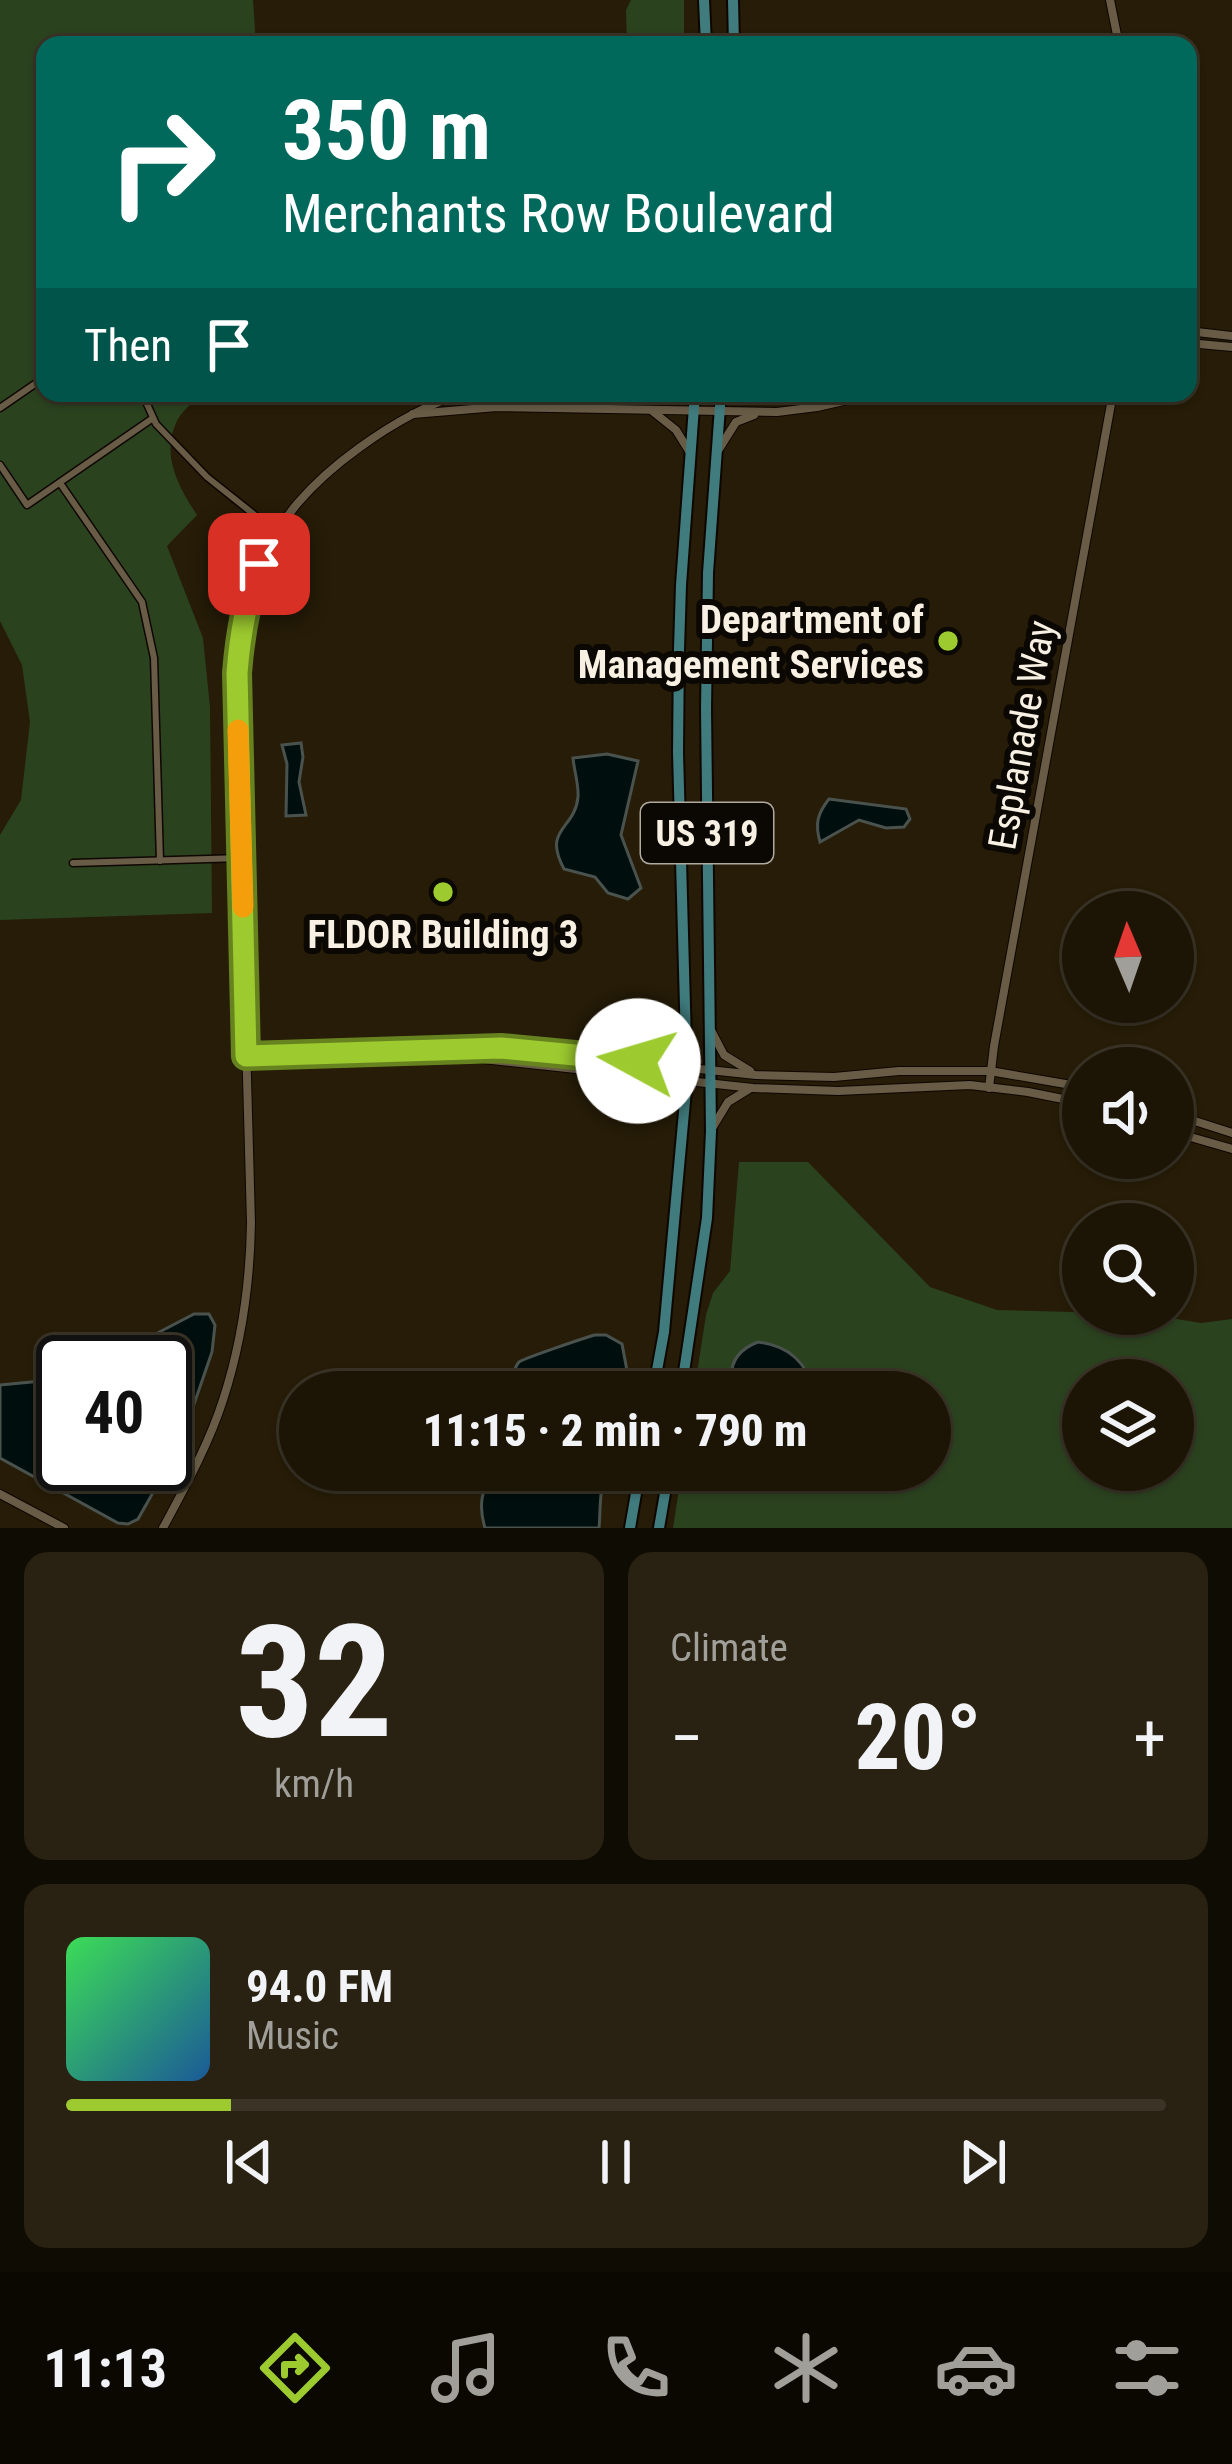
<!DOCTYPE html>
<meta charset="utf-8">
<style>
body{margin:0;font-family:"Roboto Condensed",sans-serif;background:#292213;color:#f1f3f6;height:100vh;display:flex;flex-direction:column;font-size:45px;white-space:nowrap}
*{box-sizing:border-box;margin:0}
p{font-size:39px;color:#a09f9a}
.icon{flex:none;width:66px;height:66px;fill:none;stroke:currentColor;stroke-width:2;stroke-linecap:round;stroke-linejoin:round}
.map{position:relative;height:1528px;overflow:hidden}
.drawer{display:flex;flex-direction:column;gap:24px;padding:24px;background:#0f0c03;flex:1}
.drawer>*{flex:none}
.hud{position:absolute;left:36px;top:36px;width:1161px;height:366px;border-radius:24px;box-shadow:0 3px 9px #0004,0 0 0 3px #3a3427;background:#00695c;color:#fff;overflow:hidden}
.needle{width:78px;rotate:358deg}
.fabs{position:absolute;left:1062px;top:891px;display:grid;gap:24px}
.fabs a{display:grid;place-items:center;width:132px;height:132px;border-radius:50%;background:#1c1505;box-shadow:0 3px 9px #0004,0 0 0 3px #3a3427;font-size:60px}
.speed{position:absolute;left:36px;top:1335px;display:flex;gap:24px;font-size:60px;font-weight:700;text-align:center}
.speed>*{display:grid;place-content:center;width:156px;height:156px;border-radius:50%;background:#1c1505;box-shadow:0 3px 9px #0004,0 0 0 3px #3a3427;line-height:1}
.speed .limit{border:6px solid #111;border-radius:18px;background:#fff;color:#111}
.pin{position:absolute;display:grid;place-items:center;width:102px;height:102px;color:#fff;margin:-51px;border-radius:24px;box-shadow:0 6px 18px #0006}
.me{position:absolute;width:132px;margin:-66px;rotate:276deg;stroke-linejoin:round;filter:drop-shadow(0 0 9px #0008)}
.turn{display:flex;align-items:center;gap:42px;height:252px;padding:0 48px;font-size:54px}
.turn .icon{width:156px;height:156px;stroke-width:2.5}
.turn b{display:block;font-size:84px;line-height:102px}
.then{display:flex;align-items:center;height:114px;padding:0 48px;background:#0003;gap:24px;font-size:45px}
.big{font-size:90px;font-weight:800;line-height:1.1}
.drawer .widget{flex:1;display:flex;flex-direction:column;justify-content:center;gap:18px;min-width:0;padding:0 42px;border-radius:24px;background:#292213}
.drawer .dial{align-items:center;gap:0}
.dial b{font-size:156px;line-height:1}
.song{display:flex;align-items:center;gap:36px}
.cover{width:144px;height:144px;border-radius:18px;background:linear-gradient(135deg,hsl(130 70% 55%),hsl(210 70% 35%))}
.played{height:12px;border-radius:6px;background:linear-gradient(90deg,#9dca2f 15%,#3a3427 15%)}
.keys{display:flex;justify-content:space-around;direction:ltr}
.heat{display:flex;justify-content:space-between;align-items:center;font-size:66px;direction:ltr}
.drawer .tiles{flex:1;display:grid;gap:24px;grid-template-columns:1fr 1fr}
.widget:last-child{grid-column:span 2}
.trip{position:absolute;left:279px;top:1371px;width:672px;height:120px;border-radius:60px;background:#1c1505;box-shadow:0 3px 9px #0004,0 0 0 3px #3a3427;font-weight:800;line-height:120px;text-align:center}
.dock{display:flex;height:192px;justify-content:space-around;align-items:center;background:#0b0802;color:#a09f9a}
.dock .icon{width:84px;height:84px}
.dock .selected{color:#9dca2f}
.dock b{font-size:54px;color:#f1f3f6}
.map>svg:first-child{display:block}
.green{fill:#2b421f;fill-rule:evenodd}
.water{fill:#000e0e;stroke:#4a524e;stroke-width:3}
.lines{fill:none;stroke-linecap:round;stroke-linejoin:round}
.minor-casing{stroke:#0f0600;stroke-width:9}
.tertiary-casing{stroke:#0f0600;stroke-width:10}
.primary-casing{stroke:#0f0600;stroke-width:14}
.minor{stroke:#685c46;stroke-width:6}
.tertiary{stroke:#685c46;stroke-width:8}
.primary{stroke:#407b7d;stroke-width:10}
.route-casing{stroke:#66831f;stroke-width:30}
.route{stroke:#9dca2f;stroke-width:21}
.slow{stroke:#f59e0b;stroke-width:21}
.poi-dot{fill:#9dca2f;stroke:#0b0702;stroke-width:4.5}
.labels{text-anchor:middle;stroke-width:12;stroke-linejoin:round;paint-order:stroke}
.shield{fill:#0b0702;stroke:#b0aaa0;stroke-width:3}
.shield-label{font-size:36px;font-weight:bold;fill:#f7f0e3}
.poi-label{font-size:39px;font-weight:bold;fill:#f7f0e3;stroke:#0b0702;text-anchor:end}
.street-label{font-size:39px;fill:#f7f0e3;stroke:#0b0702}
</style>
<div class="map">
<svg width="1232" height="1528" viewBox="0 0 1232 1528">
<rect width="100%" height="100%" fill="#261c07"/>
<!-- green -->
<g class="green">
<path d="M0 0H253L256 45H45V393H202C194 402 180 412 176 423 161 456 179 488 197 515L167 546 203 638 210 707 212 913 0 920V835L21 800 30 722 22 665 0 621Z"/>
<polygon points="631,0 684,0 684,45 627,45 626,10"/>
<path d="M739 1162H808L930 1287 997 1310 1147 1314 1201 1323 1232 1319V1528H673L682 1470H930V1392H694L706 1315 713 1293 730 1271ZM1083 1380H1173V1470H1083Z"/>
</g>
<!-- water -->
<g class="water">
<polygon points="301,743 303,757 299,782 306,815 286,816 287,764 282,745"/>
<path d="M607 754 638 761 621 835 641 888 628 899 608 893 595 877 564 869C542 828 575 830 578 797 579 785 574 770 573 758Z"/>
<path d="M829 799 906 809 910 819 904 827 886 828 859 820 820 842C815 824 817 814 829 799Z"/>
<polygon points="194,1314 209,1314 215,1325 212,1352 180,1445 138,1519 128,1524 118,1523 0,1458 0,1385 63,1379 63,1464 165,1464 165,1362 102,1362"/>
<path d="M595 1335H606L622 1344 631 1392H513C513 1383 512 1370 519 1362 522 1359 587 1337 595 1335Z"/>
<path d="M758 1342C790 1346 805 1362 816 1392H733C727 1368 734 1351 758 1342Z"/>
<path d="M492 1470H609C598 1488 601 1508 599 1528H485C478 1506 482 1490 492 1470Z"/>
</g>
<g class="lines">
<!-- minor casing -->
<g class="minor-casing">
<g id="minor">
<polyline points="142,393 156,424 207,477 276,532"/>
<polyline points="0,408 45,377"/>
<polyline points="0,465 27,505 153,418"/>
<polyline points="60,483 142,602 154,658 160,861"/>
<polyline points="73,863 242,858"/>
</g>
</g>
<!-- tertiary casing -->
<g class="tertiary-casing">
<g id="tertiary">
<polyline points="1110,0 1119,45"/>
<polyline points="1188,331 1232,336"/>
<polyline points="1188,343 1232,347"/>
<polyline points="676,393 783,397 800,393"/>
<polyline points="651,410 676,430 689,451"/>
<polyline points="413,414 497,407 777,412 817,407 878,393"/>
<polyline points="719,449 736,422 754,415"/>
<polyline points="712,1032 724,1055 750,1071"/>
<polyline points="436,1054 753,1088 838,1091 970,1085 1028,1092 1083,1103"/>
<polyline points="246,1056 501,1048 756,1075 834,1077 899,1071 990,1071 1083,1087"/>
<polyline points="989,1088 994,1046 1113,393"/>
<polyline points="1173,1114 1232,1133"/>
<polyline points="711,1130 728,1102 749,1089"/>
<polyline points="1173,1132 1232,1149"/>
<polyline points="0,1494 64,1528"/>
<path d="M163 1528C185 1487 209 1444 223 1400 242 1342 250 1283 251 1223L237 713C237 595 259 520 359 448 392 424 426 404 465 393"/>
</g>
</g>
<!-- primary casing -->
<g class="primary-casing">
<g id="primary">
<polyline points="704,0 706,45"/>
<polyline points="733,0 734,45"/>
<polyline points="653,1392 664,1332 687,1079 678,752 679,649 681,585 695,393"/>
<polyline points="681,1392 707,1218 711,1131 706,709 708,573 721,393"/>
<polyline points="630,1528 640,1470"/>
<polyline points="659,1528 669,1470"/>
</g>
</g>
<!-- minor -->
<use href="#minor" class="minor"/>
<!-- tertiary -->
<use href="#tertiary" class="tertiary"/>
<!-- primary -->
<use href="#primary" class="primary"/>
</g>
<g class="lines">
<!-- route casing -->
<g class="route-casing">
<path id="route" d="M259 564C246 600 240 634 237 673L246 1056 501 1048 638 1061"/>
</g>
<!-- route -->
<use href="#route" class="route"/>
<!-- slow -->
<polyline class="slow" points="238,730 243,907"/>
</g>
<!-- markers -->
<g class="poi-dot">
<circle cx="948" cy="641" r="12"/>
<circle cx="443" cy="892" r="12"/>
</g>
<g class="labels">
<!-- shield labels -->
<rect class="shield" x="641" y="803" width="132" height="60" rx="9"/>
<g class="shield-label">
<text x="707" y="846">US 319</text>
</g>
<!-- poi labels -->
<g class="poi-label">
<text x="924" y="633">Department of<tspan x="924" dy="45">Management Services</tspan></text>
<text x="443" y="948" text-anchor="middle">FLDOR Building 3</text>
</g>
<!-- street labels -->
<g class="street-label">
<text transform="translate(1021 735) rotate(-80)" y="14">Esplanade Way</text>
</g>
</g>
</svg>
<div class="fabs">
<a><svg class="needle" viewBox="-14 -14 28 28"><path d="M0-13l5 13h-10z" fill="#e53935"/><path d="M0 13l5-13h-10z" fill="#a09f9a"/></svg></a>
<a><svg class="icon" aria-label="sound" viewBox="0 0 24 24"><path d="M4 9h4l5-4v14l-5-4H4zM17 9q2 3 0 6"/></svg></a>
<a><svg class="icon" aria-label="search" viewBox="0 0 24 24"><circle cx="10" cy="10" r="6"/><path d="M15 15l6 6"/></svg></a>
<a><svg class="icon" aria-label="layers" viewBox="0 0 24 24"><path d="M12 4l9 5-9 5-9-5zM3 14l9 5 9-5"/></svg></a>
</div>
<div class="speed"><div class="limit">40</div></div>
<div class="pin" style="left:259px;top:564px;background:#d93025"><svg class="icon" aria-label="arrive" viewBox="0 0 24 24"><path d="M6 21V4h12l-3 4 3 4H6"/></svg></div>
<svg class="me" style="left:638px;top:1061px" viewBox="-20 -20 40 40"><circle r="19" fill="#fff"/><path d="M0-13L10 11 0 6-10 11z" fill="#9dca2f"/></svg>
<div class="trip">11:15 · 2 min · 790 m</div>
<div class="hud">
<div class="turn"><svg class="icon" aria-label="right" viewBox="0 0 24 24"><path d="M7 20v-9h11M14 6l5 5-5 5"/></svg><div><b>350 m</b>Merchants Row Boulevard</div></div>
<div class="then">Then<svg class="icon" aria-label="arrive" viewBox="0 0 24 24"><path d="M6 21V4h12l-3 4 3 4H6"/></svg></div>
</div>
</div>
<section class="drawer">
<div class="tiles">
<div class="widget dial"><b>32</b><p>km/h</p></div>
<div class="widget"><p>Climate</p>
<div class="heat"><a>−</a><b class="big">20°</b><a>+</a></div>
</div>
<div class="widget">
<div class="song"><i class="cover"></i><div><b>94.0 FM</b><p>Music</p></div></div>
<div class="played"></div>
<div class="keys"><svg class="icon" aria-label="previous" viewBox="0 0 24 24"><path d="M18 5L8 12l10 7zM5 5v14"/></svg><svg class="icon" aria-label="pause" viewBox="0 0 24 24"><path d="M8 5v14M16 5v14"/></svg><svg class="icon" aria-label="next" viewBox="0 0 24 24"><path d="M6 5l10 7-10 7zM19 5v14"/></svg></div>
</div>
</div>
</section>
<nav class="dock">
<b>11:13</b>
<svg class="icon selected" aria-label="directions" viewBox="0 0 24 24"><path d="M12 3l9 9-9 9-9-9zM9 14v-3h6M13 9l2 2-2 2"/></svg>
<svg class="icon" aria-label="music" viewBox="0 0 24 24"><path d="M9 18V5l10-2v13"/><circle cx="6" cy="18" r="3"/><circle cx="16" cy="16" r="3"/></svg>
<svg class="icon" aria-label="phone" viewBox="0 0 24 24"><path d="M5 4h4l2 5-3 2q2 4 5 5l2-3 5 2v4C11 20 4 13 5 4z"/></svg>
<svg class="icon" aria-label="climate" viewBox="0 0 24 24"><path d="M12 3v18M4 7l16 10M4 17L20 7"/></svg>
<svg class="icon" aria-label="car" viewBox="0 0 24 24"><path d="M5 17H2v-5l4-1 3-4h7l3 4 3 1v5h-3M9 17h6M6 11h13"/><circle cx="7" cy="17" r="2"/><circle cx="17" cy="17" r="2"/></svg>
<svg class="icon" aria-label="filters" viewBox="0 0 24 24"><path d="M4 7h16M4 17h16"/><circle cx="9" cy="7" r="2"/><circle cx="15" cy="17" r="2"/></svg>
</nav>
